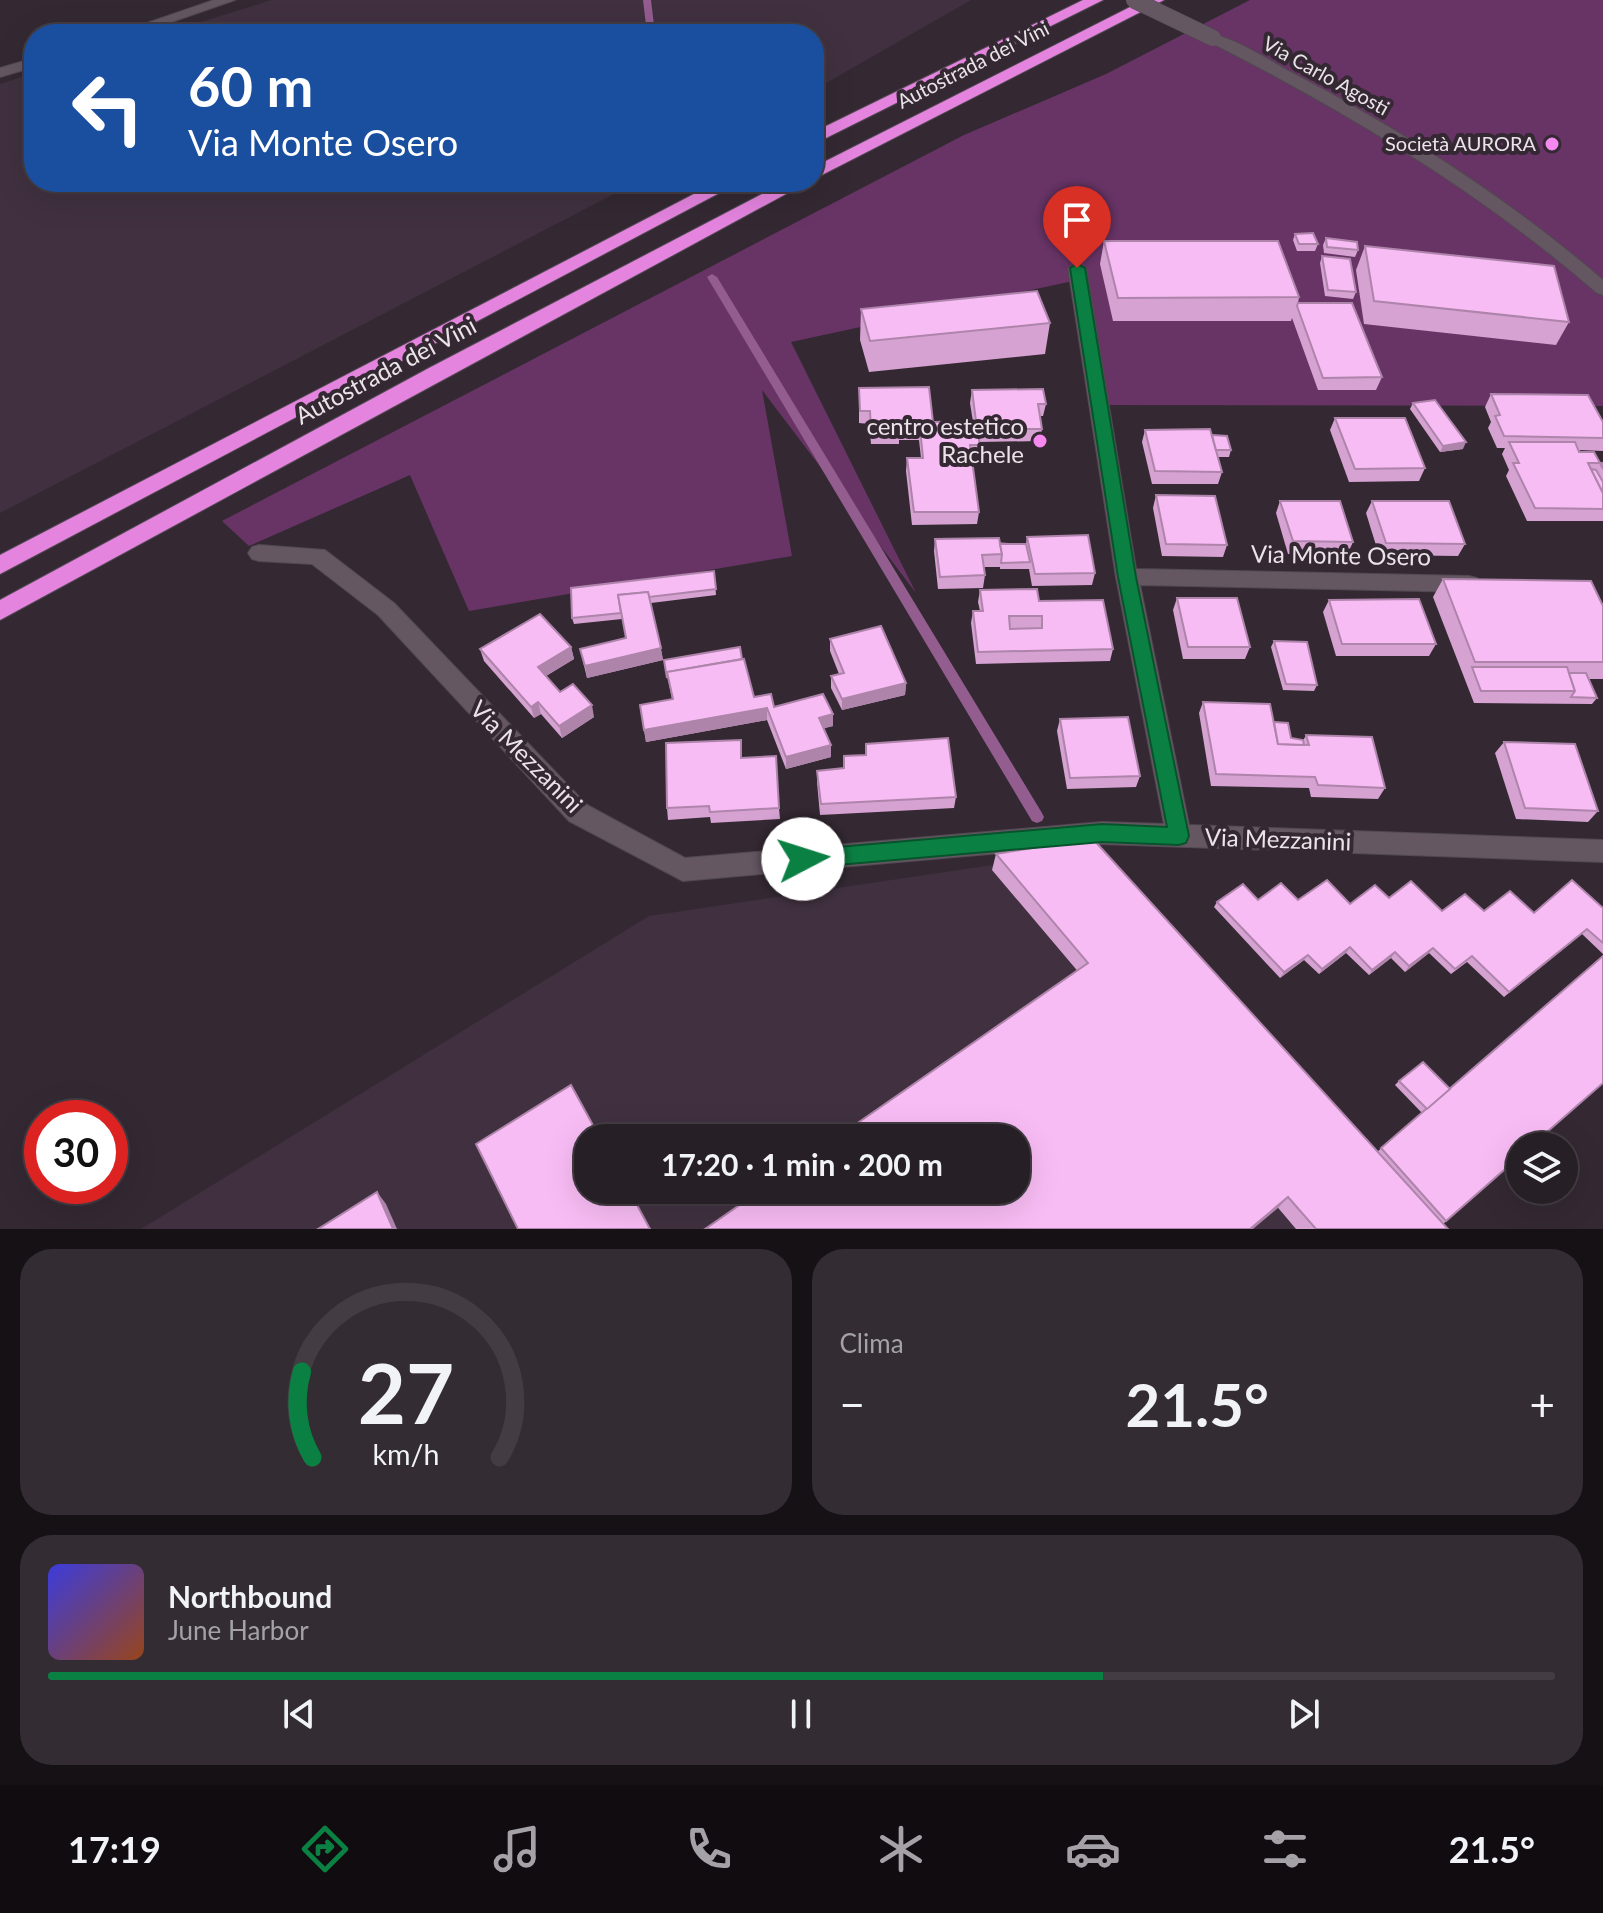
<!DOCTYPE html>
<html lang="it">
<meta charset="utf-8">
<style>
body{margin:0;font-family:Lato,sans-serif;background:#332c32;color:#f1f3f6;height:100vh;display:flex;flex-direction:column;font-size:30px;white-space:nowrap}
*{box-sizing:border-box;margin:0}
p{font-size:26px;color:#a4a2a7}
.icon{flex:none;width:44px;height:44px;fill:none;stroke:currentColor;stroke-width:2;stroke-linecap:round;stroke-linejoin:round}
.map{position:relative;height:1229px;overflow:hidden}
.drawer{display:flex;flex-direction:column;gap:20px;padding:20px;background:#151115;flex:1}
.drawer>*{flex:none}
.top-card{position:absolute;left:24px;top:24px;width:800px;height:168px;border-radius:32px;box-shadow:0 8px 32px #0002,0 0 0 2px #433d43;background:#1a4fa0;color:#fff;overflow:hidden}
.fabs{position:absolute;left:1506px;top:1132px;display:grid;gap:16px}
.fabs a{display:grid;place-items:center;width:72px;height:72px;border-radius:50%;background:#271f26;box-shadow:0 8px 32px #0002,0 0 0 2px #433d43;font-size:40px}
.speed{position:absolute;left:24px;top:1100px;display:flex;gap:16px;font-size:40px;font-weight:700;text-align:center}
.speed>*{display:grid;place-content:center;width:104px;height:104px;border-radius:50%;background:#271f26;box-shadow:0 8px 32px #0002,0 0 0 2px #433d43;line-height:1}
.speed .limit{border:12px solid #d22;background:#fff;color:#111}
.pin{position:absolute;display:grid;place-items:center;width:68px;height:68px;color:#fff;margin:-82px -34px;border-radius:50% 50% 50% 0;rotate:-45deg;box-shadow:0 0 8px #0007}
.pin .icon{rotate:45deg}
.me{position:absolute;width:88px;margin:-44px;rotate:85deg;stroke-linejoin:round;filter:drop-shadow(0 0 6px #0008)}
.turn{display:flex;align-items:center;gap:28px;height:168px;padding:0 32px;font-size:36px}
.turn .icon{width:104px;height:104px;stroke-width:2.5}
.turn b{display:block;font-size:56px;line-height:68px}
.big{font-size:60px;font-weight:700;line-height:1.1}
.drawer .widget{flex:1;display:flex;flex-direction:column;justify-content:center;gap:12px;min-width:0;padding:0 28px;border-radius:32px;background:#332c32}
.drawer .dial{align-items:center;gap:0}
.dial svg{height:208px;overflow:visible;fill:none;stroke:#433d43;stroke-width:7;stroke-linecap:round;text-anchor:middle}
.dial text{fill:#f1f3f6;stroke:none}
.song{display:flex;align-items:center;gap:24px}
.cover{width:96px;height:96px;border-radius:12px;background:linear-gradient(135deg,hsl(240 70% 55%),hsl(20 70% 35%))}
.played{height:8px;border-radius:4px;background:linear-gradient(90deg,#0b8043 70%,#433d43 70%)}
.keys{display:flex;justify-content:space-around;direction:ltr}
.heat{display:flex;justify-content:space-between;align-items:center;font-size:44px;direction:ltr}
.drawer .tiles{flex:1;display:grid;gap:20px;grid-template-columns:1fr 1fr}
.widget:last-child{grid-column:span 2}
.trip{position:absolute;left:574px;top:1124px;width:456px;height:80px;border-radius:32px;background:#271f26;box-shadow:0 8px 32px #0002,0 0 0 2px #433d43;font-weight:700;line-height:80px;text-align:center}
.dock{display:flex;height:128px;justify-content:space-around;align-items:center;background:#100c0f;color:#a4a2a7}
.dock .icon{width:56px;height:56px}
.dock .selected{color:#0b8043}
.dock b{font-size:36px;color:#f1f3f6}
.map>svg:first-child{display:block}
.built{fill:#413140;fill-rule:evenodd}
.green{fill:#673465}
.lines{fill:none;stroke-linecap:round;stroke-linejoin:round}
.stream{fill:#935d8f;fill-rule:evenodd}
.minor-casing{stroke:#514851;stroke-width:2}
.motorway-casing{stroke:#514851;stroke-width:2}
.minor{fill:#645762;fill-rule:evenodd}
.motorway{fill:#e484df;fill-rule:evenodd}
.minor-bridge-casing{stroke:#514851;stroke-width:17;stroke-linecap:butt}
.minor-bridge{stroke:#645762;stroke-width:16}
.wall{fill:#d5a2d2}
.shaded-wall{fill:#ae84ab}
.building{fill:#f8bcf4;stroke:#ae84ab;stroke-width:2;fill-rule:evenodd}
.route{fill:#0b8043;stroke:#07532c;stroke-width:2}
.poi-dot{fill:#f589ef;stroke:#342933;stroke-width:3}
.labels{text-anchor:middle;stroke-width:8;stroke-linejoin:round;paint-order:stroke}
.far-street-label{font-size:20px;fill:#eae3e9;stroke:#342933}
.far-poi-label{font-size:20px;fill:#eae3e9;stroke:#342933;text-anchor:end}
.street-label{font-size:24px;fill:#eae3e9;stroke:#342933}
.poi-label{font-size:24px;fill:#eae3e9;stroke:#342933;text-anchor:end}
</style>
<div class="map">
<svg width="1603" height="1229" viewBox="0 0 1603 1229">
<rect width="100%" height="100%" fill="#342933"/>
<!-- built -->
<g class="built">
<polygon points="272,0 971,0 814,90 814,34 162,34"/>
<polygon points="34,73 34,182 637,182 0,513 0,84"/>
<path d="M1088 851 1430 1229H141L649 916ZM588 1138H1016V1190H588Z"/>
</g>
<!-- green -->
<polygon class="green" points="1250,0 1603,0 1603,406 1102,405 1087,278 791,342 916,593 762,390 792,556 469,611 410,475 249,546 222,521 964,135 1106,74"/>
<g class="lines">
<!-- stream -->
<g class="stream">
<polygon points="643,0 651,0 655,34 647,34"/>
<polygon points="712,274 717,277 1042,813 1044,817 1042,821 1037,823 1032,821 707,277"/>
</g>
<!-- minor casing -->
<g class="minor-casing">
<g id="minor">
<polygon points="214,0 235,0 137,34 115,34"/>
<path d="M1213 34C1243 42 1273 63 1300 77 1408 134 1510 200 1603 280V295L1597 293C1478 190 1347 112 1208 41L1206 38Z"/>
<polygon points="34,58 34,67 0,77 0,68"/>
<polygon points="1077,263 1086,268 1136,569 1469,576 1477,578 1480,584 1477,590 1469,592 1140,585 1189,825 1603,840 1603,862 1102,844 683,881 569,821 378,615 312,564 259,561 252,559 248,553 252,547 259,545 325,550 394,603 587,805 685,858 1102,822 1164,824 1116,577 1068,268"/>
</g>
</g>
<!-- motorway casing -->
<g class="motorway-casing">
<g id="motorway">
<polygon points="1083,0 1103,0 814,144 814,132"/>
<polygon points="1144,0 1164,0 814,179 814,167"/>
<polygon points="717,182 740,182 0,574 0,555"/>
<polygon points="785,182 808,182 0,620 0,600 429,368"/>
</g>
</g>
<!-- minor -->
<use href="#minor" class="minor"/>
<!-- motorway -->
<use href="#motorway" class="motorway"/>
<!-- minor-bridge casing -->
<g class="minor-bridge-casing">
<polyline id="minor-bridge" points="1134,0 1213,38"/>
</g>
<!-- minor-bridge -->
<use href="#minor-bridge" class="minor-bridge"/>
</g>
<!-- wall -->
<g class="wall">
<polygon points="1295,234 1318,244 1315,251 1297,251 1293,240"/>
<polygon points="1326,238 1358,250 1355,257 1324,253 1323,245"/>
<polygon points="1104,241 1299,297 1298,303 1382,377 1376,390 1318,390 1292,318 1291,321 1113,321 1100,264"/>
<polygon points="1365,246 1569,322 1556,345 1364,324 1356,270"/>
<polygon points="1322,256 1356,292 1353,299 1325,296 1320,263"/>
<polygon points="861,309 1050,323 1045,354 869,372 860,340"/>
<polygon points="859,388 933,422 973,422 970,403 972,390 1046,404 1043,416 1040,416 1042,429 1040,441 979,442 978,457 971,457 979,512 977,524 912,525 906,471 907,458 921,458 919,440 899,440 899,444 871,444 869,424 859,423"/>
<polygon points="1491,394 1603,422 1603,451 1579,450 1600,463 1603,463 1603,521 1527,521 1506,476 1509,470 1502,454 1505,448 1497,448 1488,428 1491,422 1485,407"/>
<polygon points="1413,403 1463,449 1440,452 1410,409"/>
<polygon points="1335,418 1425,468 1419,481 1349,482 1330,430"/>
<polygon points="1145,430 1212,436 1231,450 1229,457 1218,457 1222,472 1218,484 1152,484 1142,442"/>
<polygon points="1156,495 1227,545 1223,557 1162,556 1153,508"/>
<polygon points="1280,501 1353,542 1347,555 1288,554 1276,513"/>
<polygon points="1372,501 1465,544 1458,556 1379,555 1366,513"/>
<polygon points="1027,537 1095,573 1092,585 1032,586 1029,569 1000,569 1000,567 984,567 985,575 983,588 938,589 934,551 935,539 1026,544"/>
<polygon points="714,571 716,595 651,603 663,660 587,678 580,649 626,638 620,607 622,619 574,624 572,618"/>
<polygon points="1443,579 1603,606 1603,679 1589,679 1597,698 1592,704 1474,703 1433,597"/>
<polygon points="980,590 1039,601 1113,649 1110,661 976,664 971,623 973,611 980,611 978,602"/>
<polygon points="1177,598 1250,647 1245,659 1183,659 1173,610"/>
<polygon points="1329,600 1436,644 1429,656 1336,656 1323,612"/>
<polygon points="830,639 906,683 905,695 842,710 831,688 831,676 839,674 830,651"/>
<polygon points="1274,641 1317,685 1314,691 1283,690 1271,647"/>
<polygon points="571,647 574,659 546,676 560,692 594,717 562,738 541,714 534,718 484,661 480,649"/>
<polygon points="664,660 774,707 833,714 833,726 823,728 831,757 786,769 767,720 646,742 640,705 672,699"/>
<polygon points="1203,702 1274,722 1291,738 1303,741 1306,735 1385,788 1378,799 1311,797 1309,788 1211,786 1199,713"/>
<polygon points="1060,719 1140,776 1136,787 1067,789 1057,731"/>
<polygon points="1504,742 1598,811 1588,822 1516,819 1495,753"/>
<polygon points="742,758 779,808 780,819 711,823 710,817 668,820 667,808"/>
<polygon points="817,771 956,797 954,808 820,815 817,782"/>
<polygon points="996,854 1377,1152 1422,1113 1395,1085 1399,1081 1520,1156 1443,1224 1448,1229 1296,1229 992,870"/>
<polygon points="1389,898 1442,911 1534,913 1603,908 1603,954 1582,934 1504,997 1467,962 1451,974 1429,953 1405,972 1391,958 1369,975 1346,953 1319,974 1304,960 1280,978 1214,907 1217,902 1258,900 1350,904"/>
</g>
<!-- shaded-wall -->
<g class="shaded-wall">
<polygon points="1466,442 1463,449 1440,452 1443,446"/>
<polygon points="571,647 574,659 541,679 538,667"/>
<polygon points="661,648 663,660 587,678 585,666"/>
<polygon points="906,683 905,695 842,710 842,699"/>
<polygon points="538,702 541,714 534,718 531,707"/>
<polygon points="592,705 594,717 562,738 559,726"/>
<polygon points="767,708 767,720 646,742 644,730"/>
<polygon points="833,714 833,726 819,730 819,718"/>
<polygon points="831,745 831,757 786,769 786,757"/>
<polygon points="1350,947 1346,953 1319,974 1322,969"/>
<polygon points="1433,948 1429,953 1405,972 1409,966"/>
<polygon points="1395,952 1391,958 1369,975 1372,970"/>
<polygon points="1308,955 1304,960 1280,978 1284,972"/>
<polygon points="377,1192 386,1204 397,1229 393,1229"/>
<polygon points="1288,1197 1278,1208 1253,1229 1250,1229"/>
</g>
<!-- building -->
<g class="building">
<polygon points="1313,233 1318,244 1299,244 1295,234"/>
<polygon points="1326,238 1357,242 1358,250 1327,247"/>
<polygon points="1104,241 1278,241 1299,297 1118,298"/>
<polygon points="1365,246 1554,266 1569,322 1374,301"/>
<polygon points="1322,256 1350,259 1356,292 1328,290"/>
<polygon points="1037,291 1050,323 870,341 861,309"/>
<polygon points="1298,303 1352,303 1382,377 1323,378 1297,306"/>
<polygon points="929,387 933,422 976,421 972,390 1043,389 1046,404 1038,404 1042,429 977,429 980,445 970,445 979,512 914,512 907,458 923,458 920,428 899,428 900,431 871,431 870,411 860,411 859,388"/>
<polygon points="1491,394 1588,395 1603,422 1603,438 1504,436 1495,416 1500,415"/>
<polygon points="1435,400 1466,442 1443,446 1413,403"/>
<polygon points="1335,418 1405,418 1425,468 1355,469"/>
<polygon points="1210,429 1222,472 1155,471 1145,430"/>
<polygon points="1212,435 1227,436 1231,450 1216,450"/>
<polygon points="1509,442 1575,442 1579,452 1594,452 1600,463 1603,463 1603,469 1600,463 1588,463 1603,493 1603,509 1535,508 1513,463 1519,463"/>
<polygon points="1591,469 1596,470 1603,482 1603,493"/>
<polygon points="1156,495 1215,496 1227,545 1166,544"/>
<polygon points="1280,501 1340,501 1353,542 1293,541"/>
<polygon points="1372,501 1449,501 1465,544 1386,543"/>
<polygon points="1088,535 1095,573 1035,574 1027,537"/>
<polygon points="999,538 1002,554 982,555 985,575 940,577 935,539"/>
<polygon points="1000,544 1026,544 1030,562 1001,563 1002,554"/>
<polygon points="714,571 716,589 649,597 648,592 618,595 621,613 572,618 571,588"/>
<polygon points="1443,579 1591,581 1603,606 1603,662 1475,662"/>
<path d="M1037 589 1039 601 1103 600 1113 649 978 652 973 611H983L980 590ZM1009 616H1042V628L1010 629Z"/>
<polygon points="648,592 661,648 585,666 580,649 626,638 618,595"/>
<polygon points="1177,598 1237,598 1250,647 1188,647"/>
<polygon points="1419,599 1436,644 1342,644 1329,600"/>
<polygon points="540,614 571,647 538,667 560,692 573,684 592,705 559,726 538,702 531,707 480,649"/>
<polygon points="881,626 906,683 842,699 831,676 844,673 830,639"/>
<polygon points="1274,641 1307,642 1317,685 1286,684"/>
<polygon points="740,647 742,659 667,672 667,678 664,660"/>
<polygon points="744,659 754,697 771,694 774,707 823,694 833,714 819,718 831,745 786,757 767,708 644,730 640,705 673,699 667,672"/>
<polygon points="1472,667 1567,667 1575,691 1481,691"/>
<polygon points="1569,673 1586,673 1597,698 1571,697 1575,691"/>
<polygon points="1203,702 1270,704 1278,744 1309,745 1306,735 1372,737 1385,788 1318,785 1315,777 1216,774"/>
<polygon points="1128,717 1140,776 1070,778 1060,719"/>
<polygon points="1274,722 1288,723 1291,738 1303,740 1304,745 1278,744"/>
<polygon points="948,738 956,797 821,804 817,771 844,768 844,756 866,755 866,744"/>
<polygon points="741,740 741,758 776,756 779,808 710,812 709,806 667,808 666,743"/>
<polygon points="1504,742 1575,744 1598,811 1525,808"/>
<polygon points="1092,838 1448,1229 1316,1229 1288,1197 1250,1229 705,1229 761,1190 1016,1190 1016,1138 836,1138 1088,963 996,854"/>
<polygon points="1327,880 1350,904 1375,885 1389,898 1411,881 1442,911 1465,894 1484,911 1510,891 1534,913 1572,880 1603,908 1603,943 1587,929 1509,992 1472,956 1455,969 1433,948 1409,966 1395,952 1372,970 1350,947 1322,969 1308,955 1284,972 1217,902 1243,884 1258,900 1281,883 1298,900"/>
<polygon points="1603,956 1603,1083 1531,1146 1520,1146 1520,1156 1446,1221 1381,1148"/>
<polygon points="1423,1062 1450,1089 1427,1109 1399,1081"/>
<polygon points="571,1085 600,1138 588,1138 588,1190 629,1190 650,1229 518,1229 476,1144"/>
<polygon points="377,1192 393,1229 318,1229"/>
</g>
<!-- route -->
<polygon class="route" points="1077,264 1085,268 1136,577 1189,836 1186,843 1179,845 1102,842 803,868 795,866 792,859 795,852 803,850 1102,824 1167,827 1118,577 1070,268"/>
<!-- markers -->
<g class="poi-dot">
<circle cx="1552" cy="144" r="8"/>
<circle cx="1040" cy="441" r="8"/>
</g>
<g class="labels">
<!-- far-street labels -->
<g class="far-street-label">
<text transform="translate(973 65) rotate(-27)" y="7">Autostrada dei Vini</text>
<text transform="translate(1326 76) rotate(29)" y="7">Via Carlo Agosti</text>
</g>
<!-- far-poi labels -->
<g class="far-poi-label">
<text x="1536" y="151">Società AURORA</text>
</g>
<!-- street labels -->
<g class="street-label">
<text transform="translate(386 371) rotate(-28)" y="8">Autostrada dei Vini</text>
<text transform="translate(1341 556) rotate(1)" y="8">Via Monte Osero</text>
<text transform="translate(526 757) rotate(45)" y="8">Via Mezzanini</text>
<text transform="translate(1278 840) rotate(2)" y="8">Via Mezzanini</text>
</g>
<!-- poi labels -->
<g class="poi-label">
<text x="1024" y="435">centro estetico<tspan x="1024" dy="28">Rachele</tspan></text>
</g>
</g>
</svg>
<div class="fabs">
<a><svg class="icon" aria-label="layers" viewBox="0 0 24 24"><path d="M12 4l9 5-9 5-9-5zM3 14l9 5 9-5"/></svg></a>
</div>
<div class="speed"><div class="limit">30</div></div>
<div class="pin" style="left:1077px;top:268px;background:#d93025"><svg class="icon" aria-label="arrive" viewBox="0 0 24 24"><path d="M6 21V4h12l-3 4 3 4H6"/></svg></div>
<svg class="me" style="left:803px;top:859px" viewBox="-20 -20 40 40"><circle r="19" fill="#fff"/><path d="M0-13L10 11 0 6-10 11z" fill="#0b8043"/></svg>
<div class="trip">17:20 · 1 min · 200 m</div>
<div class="top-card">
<div class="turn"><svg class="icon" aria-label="left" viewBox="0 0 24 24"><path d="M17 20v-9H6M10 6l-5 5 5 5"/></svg><div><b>60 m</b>Via Monte Osero</div></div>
</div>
</div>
<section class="drawer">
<div class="tiles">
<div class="widget dial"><svg viewBox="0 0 100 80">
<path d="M14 69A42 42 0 1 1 86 69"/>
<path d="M14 69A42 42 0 0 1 10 36" stroke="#0b8043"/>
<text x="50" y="56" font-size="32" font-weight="700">27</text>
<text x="50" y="72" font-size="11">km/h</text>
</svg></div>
<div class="widget"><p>Clima</p>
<div class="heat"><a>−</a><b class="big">21.5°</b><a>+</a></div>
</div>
<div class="widget">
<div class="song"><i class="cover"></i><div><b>Northbound</b><p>June Harbor</p></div></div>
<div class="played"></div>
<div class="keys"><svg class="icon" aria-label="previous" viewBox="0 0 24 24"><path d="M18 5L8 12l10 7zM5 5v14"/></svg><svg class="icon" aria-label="pause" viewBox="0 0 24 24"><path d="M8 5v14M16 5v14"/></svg><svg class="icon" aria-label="next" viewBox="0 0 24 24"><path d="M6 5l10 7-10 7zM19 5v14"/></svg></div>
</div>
</div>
</section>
<nav class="dock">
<b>17:19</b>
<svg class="icon selected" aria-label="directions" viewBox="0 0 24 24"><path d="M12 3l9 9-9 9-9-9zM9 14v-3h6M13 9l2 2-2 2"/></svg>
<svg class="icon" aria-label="music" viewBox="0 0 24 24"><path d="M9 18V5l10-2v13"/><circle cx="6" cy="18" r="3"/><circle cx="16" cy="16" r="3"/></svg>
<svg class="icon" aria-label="phone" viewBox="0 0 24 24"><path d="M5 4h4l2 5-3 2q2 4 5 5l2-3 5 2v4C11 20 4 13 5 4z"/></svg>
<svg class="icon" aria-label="climate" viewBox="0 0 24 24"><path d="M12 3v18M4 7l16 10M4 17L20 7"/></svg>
<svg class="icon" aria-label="car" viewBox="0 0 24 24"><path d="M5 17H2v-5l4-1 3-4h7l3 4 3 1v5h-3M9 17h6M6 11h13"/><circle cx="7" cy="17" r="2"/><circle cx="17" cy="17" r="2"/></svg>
<svg class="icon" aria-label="filters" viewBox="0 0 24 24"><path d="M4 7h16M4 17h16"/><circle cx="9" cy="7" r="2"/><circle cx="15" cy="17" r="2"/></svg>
<b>21.5°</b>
</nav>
